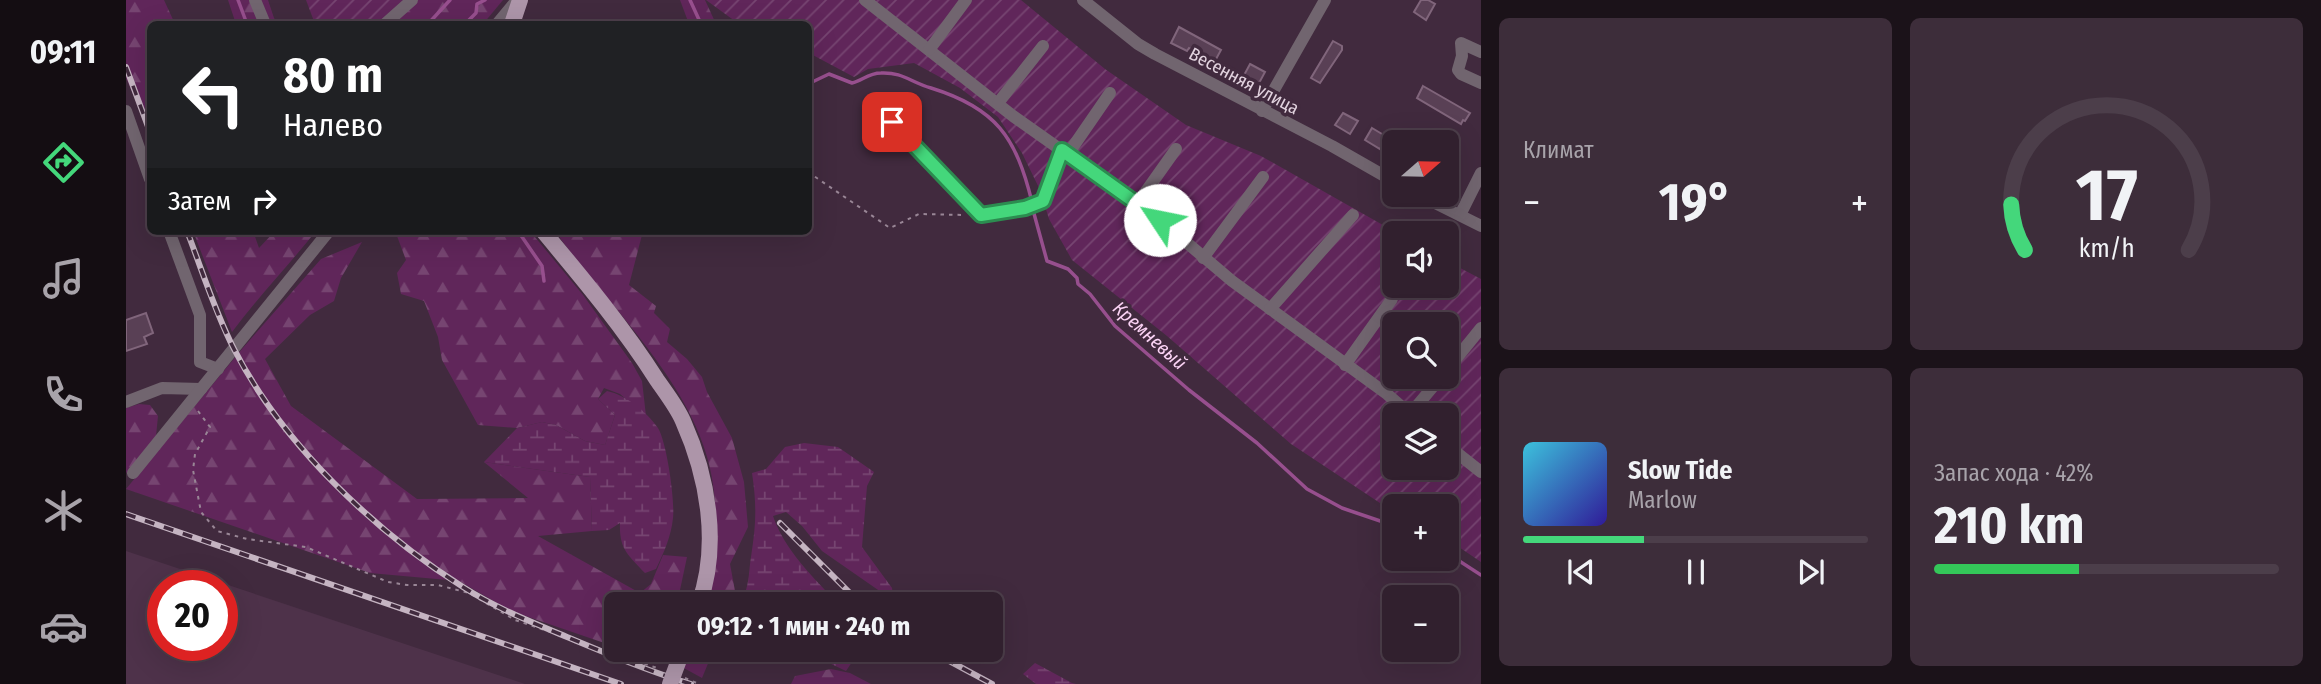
<!DOCTYPE html>
<html lang="ru">
<meta charset="utf-8">
<style>
body{margin:0;font-family:"Fira Sans Condensed",sans-serif;background:#3d2d3a;color:#f1f3f6;height:100vh;display:flex;flex-direction:column;font-size:26px;white-space:nowrap}
*{box-sizing:border-box;margin:0}
p{font-size:23px;color:#a8a3aa}
.icon{flex:none;width:38px;height:38px;fill:none;stroke:currentColor;stroke-width:2;stroke-linecap:round;stroke-linejoin:round}
.map{position:relative;flex:1;overflow:hidden}
.drawer{display:flex;flex-direction:column;gap:18px;padding:18px;background:#1b1219;width:840px}
.drawer>*{flex:none}
.guide{position:absolute;left:21px;top:21px;width:665px;height:214px;border-radius:10px;box-shadow:0 7px 28px #0002,0 0 0 2px #4c3e4a;background:#202124;color:#fff;overflow:hidden}
.needle{width:46px;rotate:70deg}
.buttons{position:absolute;left:1256px;top:130px;display:grid;gap:14px}
.buttons a{display:grid;place-items:center;width:77px;height:77px;border-radius:10px;background:#31202e;box-shadow:0 7px 28px #0002,0 0 0 2px #4c3e4a;font-size:35px}
.speed{position:absolute;left:21px;top:570px;display:flex;gap:14px;font-size:35px;font-weight:700;text-align:center}
.speed>*{display:grid;place-content:center;width:91px;height:91px;border-radius:50%;background:#31202e;box-shadow:0 7px 28px #0002,0 0 0 2px #4c3e4a;line-height:1}
.speed .limit{border:10px solid #d22;background:#fff;color:#111}
.pin{position:absolute;display:grid;place-items:center;width:60px;height:60px;color:#fff;margin:-30px;border-radius:14px;box-shadow:0 4px 10px #0006}
.me{position:absolute;width:77px;margin:-38px;rotate:304deg;stroke-linejoin:round;filter:drop-shadow(0 0 5px #0008)}
.turn{display:flex;align-items:center;gap:24px;height:147px;padding:0 21px;font-size:32px}
.turn .icon{width:91px;height:91px;stroke-width:2.5}
.turn b{display:block;font-size:49px;line-height:60px}
.then{display:flex;align-items:center;height:66px;padding:0 21px;background:#0003;gap:14px;font-size:26px}
.big{font-size:52px;font-weight:700;line-height:1.1}
.drawer .widget{flex:1;display:flex;flex-direction:column;justify-content:center;gap:10px;min-width:0;padding:0 24px;border-radius:10px;background:#3d2d3a}
.drawer .dial{align-items:center;gap:0}
.dial svg{height:182px;overflow:visible;fill:none;stroke:#4c3e4a;stroke-width:7;stroke-linecap:round;text-anchor:middle}
.dial text{fill:#f1f3f6;stroke:none}
.song{display:flex;align-items:center;gap:21px}
.cover{width:84px;height:84px;border-radius:10px;background:linear-gradient(135deg,hsl(190 70% 55%),hsl(250 70% 35%))}
.played{height:7px;border-radius:4px;background:linear-gradient(90deg,#44d77b 35%,#4c3e4a 35%)}
.keys{display:flex;justify-content:space-around;direction:ltr}
.heat{display:flex;justify-content:space-between;align-items:center;font-size:38px;direction:ltr}
.charge{height:10px;border-radius:5px;background:linear-gradient(90deg,#34c759 42%,#4c3e4a 0)}
.drawer .tiles{flex:1;display:grid;gap:18px;grid-template-columns:repeat(2,1fr)}
.trip{position:absolute;left:478px;top:592px;width:399px;height:70px;border-radius:10px;background:#31202e;box-shadow:0 7px 28px #0002,0 0 0 2px #4c3e4a;font-weight:700;line-height:70px;text-align:center}
main{display:flex;flex:1;min-height:0}
.tabs{display:flex;flex-direction:column;width:126px;justify-content:space-around;align-items:center;background:#140d12;color:#a8a3aa}
.tabs .icon{width:49px;height:49px}
.tabs .selected{color:#44d77b}
.tabs b{font-size:32px;color:#f1f3f6}
.map>svg:first-child{display:block}
.built{fill:#4e324a;fill-rule:evenodd}
.forest{fill:url(#forest-firs)}
.wetland{fill:url(#wetland-marsh)}
.garden{fill:url(#garden-furrows);fill-rule:evenodd}
.lines{fill:none;stroke-linecap:round;stroke-linejoin:round}
.stream{stroke:#974f8e;stroke-width:3.5}
.building{fill:#594055;stroke:#80657b;stroke-width:2}
.path{stroke:#998696;stroke-width:2;stroke-dasharray:3.5 5;stroke-linecap:butt}
.minor{stroke:#71656f;stroke-width:12}
.major{stroke:#ad95a9;stroke-width:16}
.rail-casing{stroke:#c5b4c2;stroke-width:6}
.rail{stroke:#412a3e;stroke-width:3.5;stroke-dasharray:10;stroke-linecap:butt}
.major-bridge{stroke:#ad95a9;stroke-width:16}
.route-casing{stroke:#2c8c50;stroke-width:18}
.route{stroke:#44d77b;stroke-width:12}
.labels{text-anchor:middle;stroke-width:7;stroke-linejoin:round;paint-order:stroke}
.street-label{font-size:18px;fill:#e2d3df;stroke:#412a3e}
.water-label{font-size:19px;font-style:italic;fill:#fbd3f5;stroke:#412a3e}
</style>
<main>
<nav class="tabs">
<b>09:11</b>
<svg class="icon selected" aria-label="directions" viewBox="0 0 24 24"><path d="M12 3l9 9-9 9-9-9zM9 14v-3h6M13 9l2 2-2 2"/></svg>
<svg class="icon" aria-label="music" viewBox="0 0 24 24"><path d="M9 18V5l10-2v13"/><circle cx="6" cy="18" r="3"/><circle cx="16" cy="16" r="3"/></svg>
<svg class="icon" aria-label="phone" viewBox="0 0 24 24"><path d="M5 4h4l2 5-3 2q2 4 5 5l2-3 5 2v4C11 20 4 13 5 4z"/></svg>
<svg class="icon" aria-label="climate" viewBox="0 0 24 24"><path d="M12 3v18M4 7l16 10M4 17L20 7"/></svg>
<svg class="icon" aria-label="car" viewBox="0 0 24 24"><path d="M5 17H2v-5l4-1 3-4h7l3 4 3 1v5h-3M9 17h6M6 11h13"/><circle cx="7" cy="17" r="2"/><circle cx="17" cy="17" r="2"/></svg>
</nav>
<div class="map">
<svg width="1355" height="684" viewBox="0 0 1355 684">
<defs>
<pattern id="forest-firs" width="22" height="20" patternUnits="userSpaceOnUse" patternTransform="scale(1.75)"><rect width="22" height="20" fill="#60265a"/><path d="M5 1l3.5 6h-7zM16 11l3.5 6h-7z" fill="#764571"/></pattern>
<pattern id="wetland-marsh" width="20" height="14" patternUnits="userSpaceOnUse" patternTransform="scale(1.75)"><rect width="20" height="14" fill="#60265a"/><path d="M1 5h8M5 5V1M11 12h8M15 12V8" fill="none" stroke="#764571"/></pattern>
<pattern id="garden-furrows" width="10" height="10" patternUnits="userSpaceOnUse" patternTransform="scale(1.75)"><rect width="10" height="10" fill="#60265a"/><path d="M-1 1l2-2M0 10L10 0M9 11l2-2" fill="none" stroke="#764571"/></pattern>
</defs>
<rect width="100%" height="100%" fill="#412a3e"/>
<!-- built -->
<path class="built" d="M0 551 399 684H0ZM37 586H96V646H37Z"/>
<!-- forest -->
<g class="forest">
<polygon points="0,0 38,0 49,24 24,24 24,133 0,78"/>
<polygon points="102,0 142,0 148,18 152,24 110,24"/>
<polygon points="261,0 377,0 357,24 232,24"/>
<polygon points="554,0 579,0 590,24 563,24"/>
<path d="M67 231H127L133 248 149 231H190C163 265 132 297 106 332Z"/>
<polygon points="272,231 404,231 457,295 506,363 516,381 520,416 494,394 478,388 472,399 489,415 479,445 459,441 430,425 416,422 391,428 352,425 316,360 312,337 298,301 275,294 271,273 280,260 271,236"/>
<path d="M429 231H517L503 285 530 306 528 313 544 329 541 342 561 359 576 377 581 392 606 438 618 482 622 527 604 564 609 591 604 604H578C583 567 592 529 588 492 579 392 483 309 429 231Z"/>
<polygon points="236,242 215,278 208,301 184,315 139,359 165,406 291,499 402,498 358,462 464,477 466,531 412,536 514,593 525,584 537,555 561,557 551,604 490,604 490,647 385,611 333,581 244,573 0,489 116,349 195,259"/>
<polygon points="13,404 24,405 32,416 30,436 6,468 0,473 0,408"/>
<polygon points="562,649 588,649 576,678 556,667"/>
<polygon points="705,669 724,673 745,684 665,684 669,676"/>
</g>
<!-- wetland -->
<g class="wetland">
<path d="M481 391C500 395 521 412 532 428 541 443 549 501 547 518 545 537 538 552 530 569L519 573C502 555 493 549 494 523L483 530 466 531 464 477 358 462 391 428 416 422 430 425 459 441 479 445 489 415 472 399Z"/>
<path d="M678 443 712 447 748 472 741 486 736 547 766 588 768 601 696 551 676 526 660 512 647 516C658 549 688 579 713 604H621L616 601C624 582 622 577 625 557 630 525 631 506 626 473L640 469 659 447Z"/>
<polygon points="701,649 740,649 730,656 720,671 701,662"/>
<polygon points="909,663 946,683 950,684 910,684 897,674"/>
</g>
<!-- garden -->
<g class="garden">
<polygon points="180,0 266,0 241,24 189,24"/>
<path d="M580 0H895L979 69 1060 125 1135 156 1271 233H1269V285H1321V261L1355 279V562L1321 539V506H1269V510L1257 505 1165 444 1041 336 946 260 923 219 914 190 896 153 872 117 834 88 788 63 742 69 728 77 683 53 682 24H613ZM1269 324H1321V376H1269ZM1269 415H1321V467H1269Z"/>
</g>
<g class="lines">
<!-- stream -->
<g class="stream">
<polyline points="112,0 121,24"/>
<polyline points="564,0 575,24"/>
<polyline points="302,24 324,0"/>
<polyline points="339,24 350,13 351,4 359,0"/>
<path d="M682 84 703 74 726 83C736 81 742 73 755 73 777 72 784 82 805 88 870 108 890 137 906 202"/>
<polyline points="907,210 921,261 942,269 951,278 952,284 964,294 989,326 1063,390 1131,443 1181,489 1216,508 1269,526"/>
<polyline points="392,231 416,266 418,281"/>
<polyline points="1321,553 1355,575"/>
</g>
</g>
<!-- building -->
<g class="building">
<polygon points="1295,0 1302,0 1309,4 1300,20 1288,12"/>
<polygon points="1053,27 1095,50 1089,61 1063,48 1061,51 1045,43"/>
<polygon points="1207,41 1216,46 1216,50 1194,83 1185,78"/>
<polygon points="1124,64 1139,72 1132,85 1117,77"/>
<polygon points="1297,86 1344,113 1339,121 1337,120 1335,124 1291,98"/>
<polygon points="1217,113 1232,121 1224,134 1209,125"/>
<polygon points="1246,128 1261,137 1254,149 1239,140"/>
<polygon points="20,313 27,333 18,337 21,344 0,351 0,320"/>
</g>
<g class="lines">
<!-- path -->
<g class="path">
<polyline points="682,172 764,228 793,214 840,215"/>
<polyline points="72,411 84,427 69,454 67,470 75,512 91,531 121,539 180,547 262,582 281,585 312,585 343,593 389,620 534,669"/>
<polyline points="559,678 573,684"/>
</g>
<!-- minor -->
<g class="minor">
<polyline points="129,0 139,24"/>
<polyline points="739,0 887,116 1034,220 1106,281 1261,394 1285,415"/>
<polyline points="957,0 1012,44 1029,54 1206,146 1269,182"/>
<polyline points="259,24 286,0"/>
<polyline points="371,24 391,0"/>
<polyline points="803,50 840,0"/>
<polyline points="1355,52 1335,43 1336,56 1332,70 1335,74 1355,83"/>
<polyline points="872,103 917,46"/>
<polyline points="0,111 24,179"/>
<polyline points="1136,111 1199,0"/>
<polyline points="756,112 855,215 899,208 917,201 936,150"/>
<polyline points="942,154 984,93"/>
<polyline points="1291,194 1355,226"/>
<polyline points="1011,204 1050,149"/>
<polyline points="1334,215 1355,173"/>
<polyline points="43,231 74,315 74,362 92,369"/>
<polyline points="1077,258 1137,177"/>
<polyline points="1144,309 1227,215"/>
<polyline points="1219,365 1266,299"/>
<polyline points="1321,370 1355,328"/>
<polyline points="0,402 36,388 75,389"/>
<polyline points="1284,414 1316,376"/>
<polyline points="1321,445 1355,472"/>
<polyline points="7,473 203,231"/>
</g>
<!-- major -->
<g class="major">
<polyline points="386,24 394,0"/>
<path d="M417 231C457 279 498 328 531 380 540 393 551 407 557 421 582 477 594 545 573 604"/>
</g>
<!-- rail casing -->
<g class="rail-casing">
<g id="rail">
<polyline points="0,67 24,132"/>
<path d="M61 231C76 270 89 312 108 349 156 443 248 531 337 587 370 608 405 622 441 637 482 654 522 671 565 684"/>
<polyline points="0,514 495,684"/>
<polyline points="654,523 735,604"/>
<polyline points="801,649 866,684"/>
</g>
</g>
<!-- rail -->
<use href="#rail" class="rail"/>
<!-- major-bridge -->
<polyline class="major-bridge" points="544,684 557,649"/>
</g>
<g class="lines">
<!-- route casing -->
<g class="route-casing">
<polyline id="route" points="766,122 855,215 899,208 917,201 936,150 1034,220"/>
</g>
<!-- route -->
<use href="#route" class="route"/>
</g>
<g class="labels">
<!-- street labels -->
<g class="street-label">
<text transform="translate(1118 81) rotate(28)" y="6">Весенняя улица</text>
</g>
<!-- water labels -->
<g class="water-label">
<text transform="translate(1024 335) rotate(42)" y="7">Кремневый</text>
</g>
</g>
</svg>
<div class="buttons">
<a><svg class="needle" viewBox="-14 -14 28 28"><path d="M0-13l5 13h-10z" fill="#e53935"/><path d="M0 13l5-13h-10z" fill="#a8a3aa"/></svg></a>
<a><svg class="icon" aria-label="sound" viewBox="0 0 24 24"><path d="M4 9h4l5-4v14l-5-4H4zM17 9q2 3 0 6"/></svg></a>
<a><svg class="icon" aria-label="search" viewBox="0 0 24 24"><circle cx="10" cy="10" r="6"/><path d="M15 15l6 6"/></svg></a>
<a><svg class="icon" aria-label="layers" viewBox="0 0 24 24"><path d="M12 4l9 5-9 5-9-5zM3 14l9 5 9-5"/></svg></a>
<a>+</a>
<a>−</a>
</div>
<div class="speed"><div class="limit">20</div></div>
<div class="pin" style="left:766px;top:122px;background:#d93025"><svg class="icon" aria-label="arrive" viewBox="0 0 24 24"><path d="M6 21V4h12l-3 4 3 4H6"/></svg></div>
<svg class="me" style="left:1034px;top:220px" viewBox="-20 -20 40 40"><circle r="19" fill="#fff"/><path d="M0-13L10 11 0 6-10 11z" fill="#44d77b"/></svg>
<div class="trip">09:12 · 1 мин · 240 m</div>
<div class="guide">
<div class="turn"><svg class="icon" aria-label="left" viewBox="0 0 24 24"><path d="M17 20v-9H6M10 6l-5 5 5 5"/></svg><div><b>80 m</b>Налево</div></div>
<div class="then">Затем<svg class="icon" aria-label="right" viewBox="0 0 24 24"><path d="M7 20v-9h11M14 6l5 5-5 5"/></svg></div>
</div>
</div>
<section class="drawer">
<div class="tiles">
<div class="widget"><p>Климат</p>
<div class="heat"><a>−</a><b class="big">19°</b><a>+</a></div>
</div>
<div class="widget dial"><svg viewBox="0 0 100 80">
<path d="M14 69A42 42 0 1 1 86 69"/>
<path d="M14 69A42 42 0 0 1 8 49" stroke="#44d77b"/>
<text x="50" y="56" font-size="32" font-weight="700">17</text>
<text x="50" y="72" font-size="11">km/h</text>
</svg></div>
<div class="widget">
<div class="song"><i class="cover"></i><div><b>Slow Tide</b><p>Marlow</p></div></div>
<div class="played"></div>
<div class="keys"><svg class="icon" aria-label="previous" viewBox="0 0 24 24"><path d="M18 5L8 12l10 7zM5 5v14"/></svg><svg class="icon" aria-label="pause" viewBox="0 0 24 24"><path d="M8 5v14M16 5v14"/></svg><svg class="icon" aria-label="next" viewBox="0 0 24 24"><path d="M6 5l10 7-10 7zM19 5v14"/></svg></div>
</div>
<div class="widget"><p>Запас хода · 42%</p><b class="big">210 km</b><div class="charge"></div></div>
</div>
</section>
</main>
